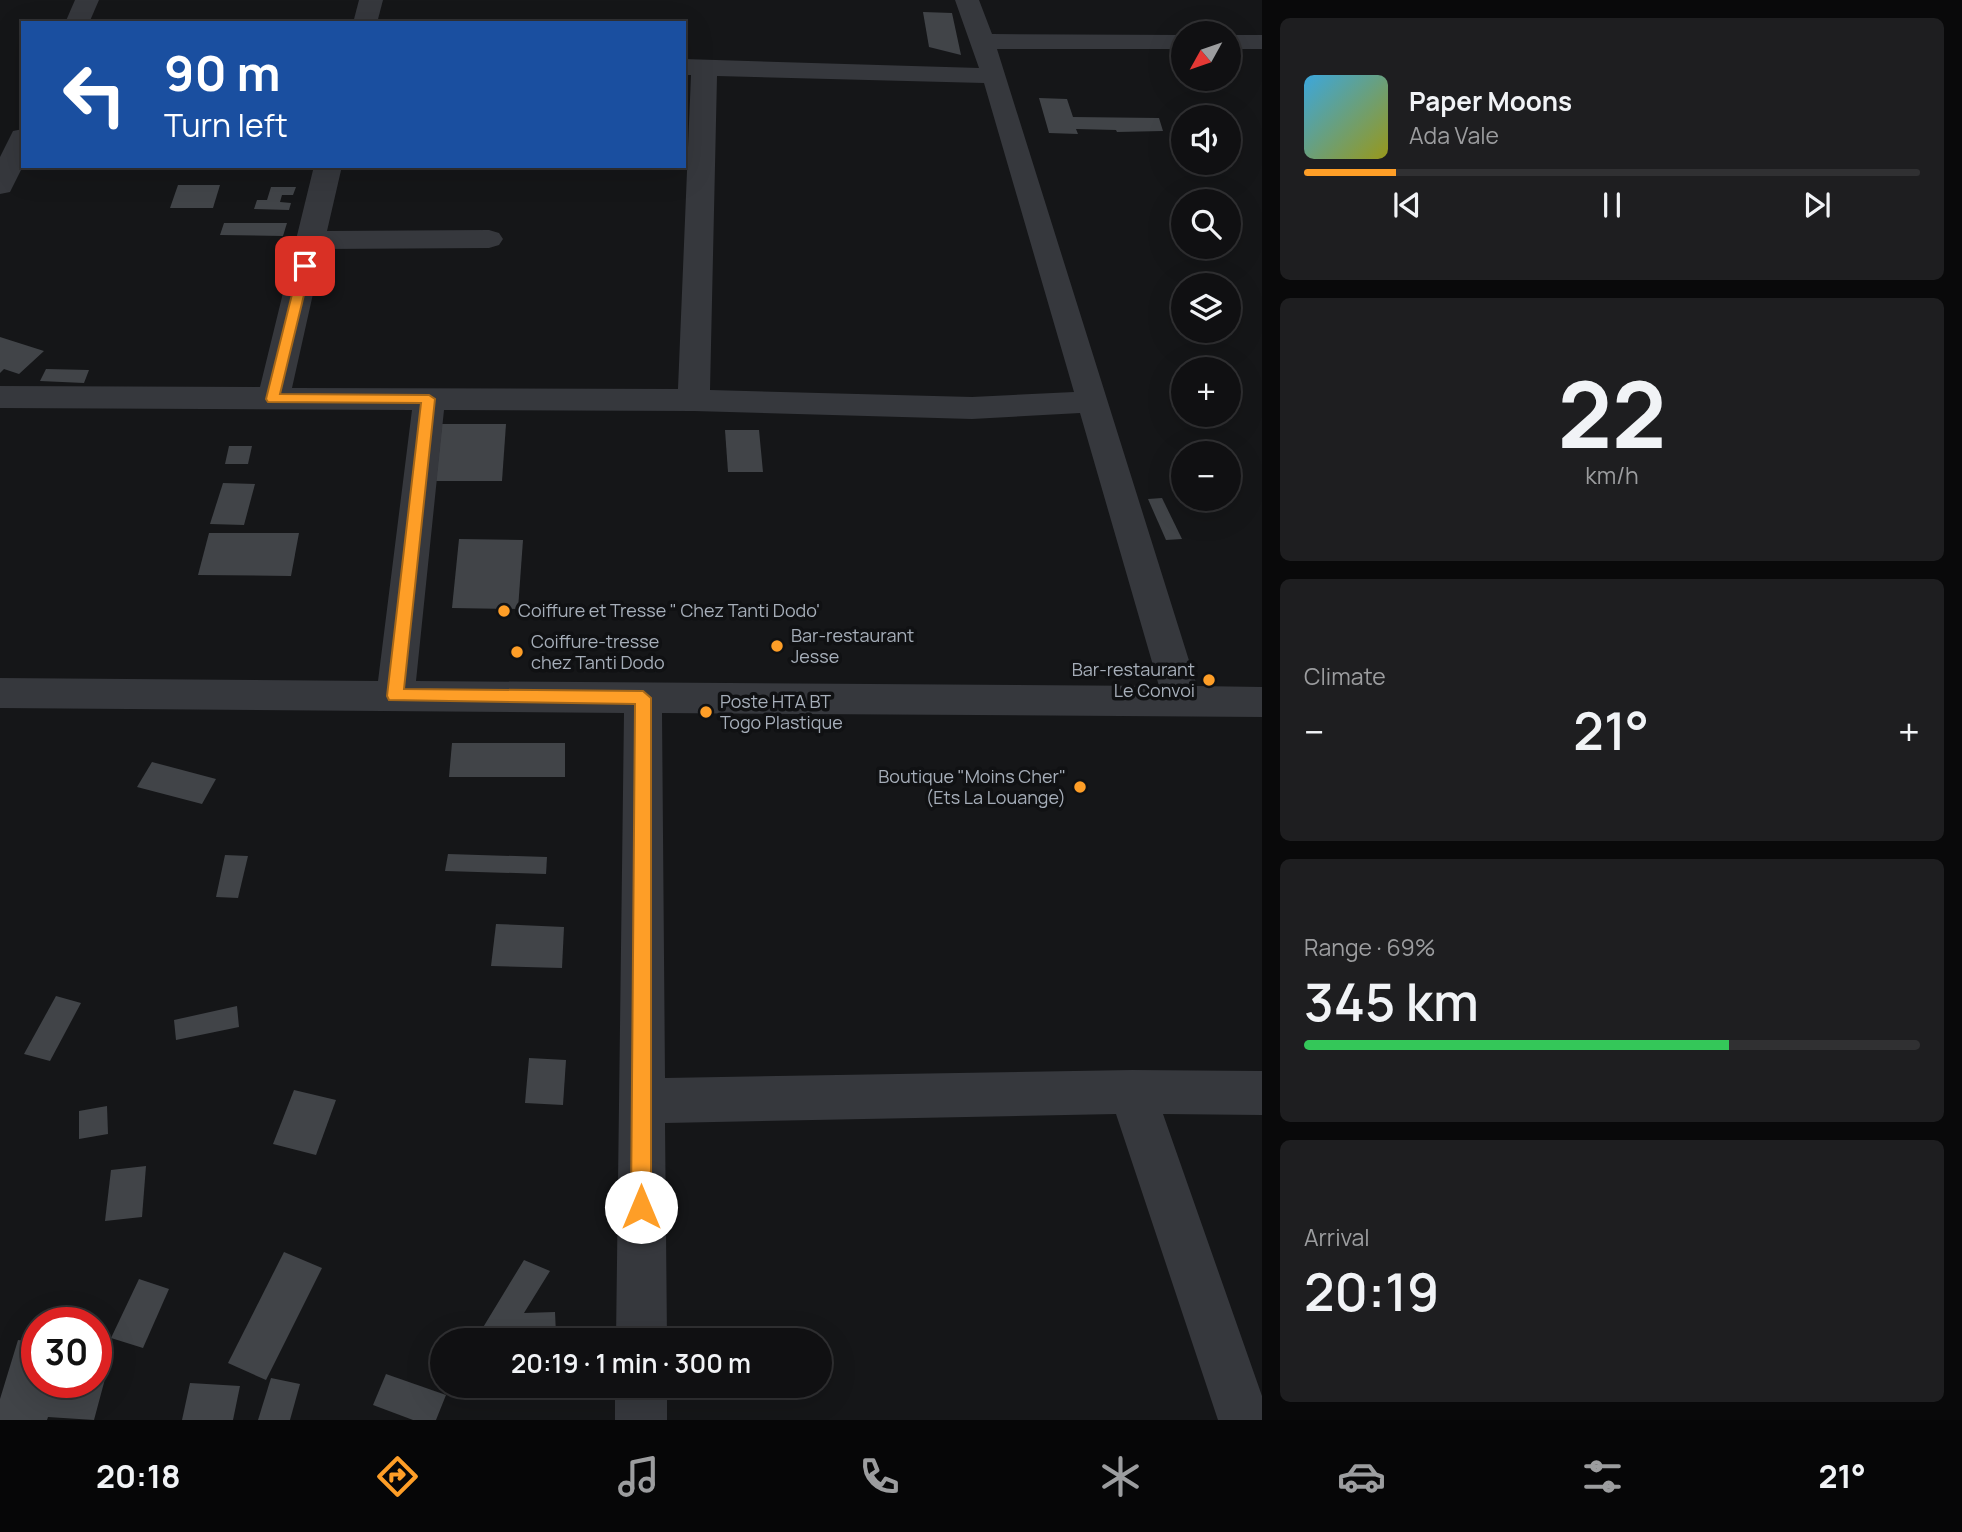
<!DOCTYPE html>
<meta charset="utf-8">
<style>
body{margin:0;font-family:Manrope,sans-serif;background:#1e1e20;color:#f1f3f6;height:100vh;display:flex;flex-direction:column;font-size:26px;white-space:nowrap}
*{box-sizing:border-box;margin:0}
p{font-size:23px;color:#9c9d9f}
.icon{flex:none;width:38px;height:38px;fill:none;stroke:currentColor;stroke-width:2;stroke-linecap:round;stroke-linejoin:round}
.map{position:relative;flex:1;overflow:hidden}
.drawer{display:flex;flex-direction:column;gap:18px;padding:18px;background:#09090a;width:700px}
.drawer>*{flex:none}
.hud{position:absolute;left:21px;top:21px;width:665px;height:147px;border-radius:0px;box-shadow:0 7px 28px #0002,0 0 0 2px #303032;background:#1a4fa0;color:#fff;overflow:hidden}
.needle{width:46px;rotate:230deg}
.tools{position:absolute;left:1171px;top:21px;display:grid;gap:14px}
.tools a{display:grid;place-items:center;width:70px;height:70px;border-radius:50%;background:#101012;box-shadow:0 7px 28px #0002,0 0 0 2px #303032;font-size:35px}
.speed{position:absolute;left:21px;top:1307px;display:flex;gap:14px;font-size:35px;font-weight:700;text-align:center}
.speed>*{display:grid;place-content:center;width:91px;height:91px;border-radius:50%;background:#101012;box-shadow:0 7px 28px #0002,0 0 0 2px #303032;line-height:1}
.speed .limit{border:10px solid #d22;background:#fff;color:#111}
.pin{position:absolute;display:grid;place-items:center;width:60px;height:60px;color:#fff;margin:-30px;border-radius:14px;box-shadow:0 4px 10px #0006}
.me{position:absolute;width:77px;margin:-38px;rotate:0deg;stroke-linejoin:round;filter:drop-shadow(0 0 5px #0008)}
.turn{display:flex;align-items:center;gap:24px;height:147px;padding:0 28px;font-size:32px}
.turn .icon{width:91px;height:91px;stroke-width:2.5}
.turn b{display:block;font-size:49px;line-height:60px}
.big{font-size:52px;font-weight:600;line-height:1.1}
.drawer .widget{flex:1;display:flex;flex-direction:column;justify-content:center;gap:10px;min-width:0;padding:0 24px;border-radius:10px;background:#1e1e20}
.drawer .dial{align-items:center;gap:0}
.dial b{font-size:91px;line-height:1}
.song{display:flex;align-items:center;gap:21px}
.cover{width:84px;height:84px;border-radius:10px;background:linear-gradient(135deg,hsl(200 70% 55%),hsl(60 70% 35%))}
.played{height:7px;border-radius:4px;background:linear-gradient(90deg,#fe9e27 15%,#303032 15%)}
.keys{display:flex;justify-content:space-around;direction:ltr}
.heat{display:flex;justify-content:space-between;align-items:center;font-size:38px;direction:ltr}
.charge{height:10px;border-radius:5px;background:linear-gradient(90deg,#34c759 69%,#303032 0)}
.trip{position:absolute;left:430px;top:1328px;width:402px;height:70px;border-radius:35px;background:#101012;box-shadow:0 7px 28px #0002,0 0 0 2px #303032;font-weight:600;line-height:70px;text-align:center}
.tabs{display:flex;height:112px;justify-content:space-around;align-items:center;background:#060607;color:#9c9d9f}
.tabs .icon{width:49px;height:49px}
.tabs .active{color:#fe9e27}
.tabs b{font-size:32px;color:#f1f3f6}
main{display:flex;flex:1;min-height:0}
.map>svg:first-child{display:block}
.building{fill:#414448}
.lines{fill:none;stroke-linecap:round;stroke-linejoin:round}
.minor{fill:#36383d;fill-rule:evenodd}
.route{fill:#fe9e27;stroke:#a56719;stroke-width:2}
.poi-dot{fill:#fe9e27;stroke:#101113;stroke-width:2.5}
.labels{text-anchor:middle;stroke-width:7;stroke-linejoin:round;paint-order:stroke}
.poi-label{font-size:18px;fill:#a6aeb9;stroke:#101113;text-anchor:start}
</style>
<main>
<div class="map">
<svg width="1262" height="1420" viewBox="0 0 1262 1420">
<rect width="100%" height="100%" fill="#151618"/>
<!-- building -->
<g class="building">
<polygon points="923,12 952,13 961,55 929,47"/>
<polygon points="1039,98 1067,99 1073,117 1159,118 1163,131 1117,132 1116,130 1076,129 1078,134 1049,133"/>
<polygon points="178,185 220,185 213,208 170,208"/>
<polygon points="271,187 296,187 293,195 282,195 280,202 291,203 289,210 254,209 257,200 267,200"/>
<polygon points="224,223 287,223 283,236 220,235"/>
<polygon points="0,337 44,351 19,374 4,369 0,373"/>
<polygon points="46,369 89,370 84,383 40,381"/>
<polygon points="442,424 506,424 502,481 436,481"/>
<polygon points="725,430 759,430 763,472 728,472"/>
<polygon points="229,446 252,446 248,464 225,464"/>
<polygon points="223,483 255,484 244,525 210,524"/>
<polygon points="1162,498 1182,539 1166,540 1148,499"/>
<polygon points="209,533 299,533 291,576 198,575"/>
<polygon points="459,539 523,540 518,609 452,608"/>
<polygon points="452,743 565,743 565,777 449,777"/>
<polygon points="152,762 216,779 202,804 137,787"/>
<polygon points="448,854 547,857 546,874 445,871"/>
<polygon points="225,855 248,856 238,898 216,897"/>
<polygon points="496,924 564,927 562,968 491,966"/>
<polygon points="56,996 81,1003 50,1061 24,1054"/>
<polygon points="237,1006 239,1027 176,1040 174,1020"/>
<polygon points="529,1058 566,1060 563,1105 525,1103"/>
<polygon points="294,1090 336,1100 316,1155 273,1144"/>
<polygon points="107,1106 108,1134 79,1139 79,1111"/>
<polygon points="146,1166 142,1217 105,1221 111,1170"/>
<polygon points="284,1252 322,1268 266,1380 228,1363"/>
<polygon points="524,1260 550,1271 524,1313 555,1312 556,1334 479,1334"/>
<polygon points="139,1279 169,1289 143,1348 111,1338"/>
<polygon points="480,1336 557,1337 557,1340 478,1340"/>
<polygon points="18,1340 37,1342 37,1382 96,1382 96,1347 113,1349 94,1420 48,1417 47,1420 0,1420 0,1399"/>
<polygon points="386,1374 446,1395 436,1420 413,1420 373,1405"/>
<polygon points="271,1378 300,1384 290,1420 258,1420"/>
<polygon points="190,1383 240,1386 233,1420 182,1420"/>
</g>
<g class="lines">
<!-- minor -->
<g class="minor">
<polygon points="75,0 99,0 89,23 65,23"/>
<polygon points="359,0 383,0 377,23 353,23"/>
<path d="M955 0H979L992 34 1183 35V49H997L1197 686 1262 687V717L662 713 665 1078 1132 1070 1262 1071V1115L1163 1114 1262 1396V1420H1218L1116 1114 665 1123 667 1340H616L624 713 0 708V678L378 681 412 410 0 408V386L260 387 314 166H342L327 231 489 230 499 233 503 239 499 245 489 248 323 249 292 388 678 389 691 75H684V59L979 68ZM717 76 984 83 1074 392 972 397 710 390ZM444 410 694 411 972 419 1080 413 1159 686 416 681Z"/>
<rect x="1228" y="35" width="34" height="14"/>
<polygon points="23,129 23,166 10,192 0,194 0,157 13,131"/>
<rect x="615" y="1386" width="52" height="34"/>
</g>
</g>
<!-- route -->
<polygon class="route" points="305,262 311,266 280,394 429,395 435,399 404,689 643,691 651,698 651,1207 648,1214 641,1217 634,1214 631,1207 635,704 389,700 387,696 421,403 268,402 266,399 299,266"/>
<!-- markers -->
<g class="poi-dot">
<circle cx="504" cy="611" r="7"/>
<circle cx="777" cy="646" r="7"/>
<circle cx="517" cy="652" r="7"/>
<circle cx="1209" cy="680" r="7"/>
<circle cx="706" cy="712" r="7"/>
<circle cx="1080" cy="787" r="7"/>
</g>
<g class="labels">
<!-- poi labels -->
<g class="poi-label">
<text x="518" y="617">Coiffure et Tresse " Chez Tanti Dodo'</text>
<text x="791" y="642">Bar-restaurant<tspan x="791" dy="21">Jesse</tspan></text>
<text x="531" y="648">Coiffure-tresse<tspan x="531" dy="21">chez Tanti Dodo</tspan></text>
<text x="1195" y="676" text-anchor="end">Bar-restaurant<tspan x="1195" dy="21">Le Convoi</tspan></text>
<text x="720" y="708">Poste HTA BT<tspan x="720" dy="21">Togo Plastique</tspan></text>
<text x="1066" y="783" text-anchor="end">Boutique "Moins Cher"<tspan x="1066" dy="21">(Ets La Louange)</tspan></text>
</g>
</g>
</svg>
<div class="tools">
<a><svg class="needle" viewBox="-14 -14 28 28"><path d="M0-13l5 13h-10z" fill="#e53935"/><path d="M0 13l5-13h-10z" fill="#9c9d9f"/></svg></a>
<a><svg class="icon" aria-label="sound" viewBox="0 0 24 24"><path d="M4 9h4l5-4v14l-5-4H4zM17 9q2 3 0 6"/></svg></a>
<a><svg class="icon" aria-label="search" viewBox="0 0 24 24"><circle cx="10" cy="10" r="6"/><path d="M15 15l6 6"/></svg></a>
<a><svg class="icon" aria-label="layers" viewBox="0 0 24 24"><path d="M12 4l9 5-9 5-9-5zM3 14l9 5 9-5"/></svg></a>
<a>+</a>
<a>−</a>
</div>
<div class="speed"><div class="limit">30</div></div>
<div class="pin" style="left:305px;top:266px;background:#d93025"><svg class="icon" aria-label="arrive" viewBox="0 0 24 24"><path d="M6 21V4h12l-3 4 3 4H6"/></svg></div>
<svg class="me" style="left:641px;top:1207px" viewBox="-20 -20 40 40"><circle r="19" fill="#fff"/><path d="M0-13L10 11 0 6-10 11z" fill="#fe9e27"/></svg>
<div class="trip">20:19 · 1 min · 300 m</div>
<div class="hud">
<div class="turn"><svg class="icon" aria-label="left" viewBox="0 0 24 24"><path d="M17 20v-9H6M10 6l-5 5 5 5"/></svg><div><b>90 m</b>Turn left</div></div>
</div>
</div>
<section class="drawer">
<div class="widget">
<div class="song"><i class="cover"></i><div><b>Paper Moons</b><p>Ada Vale</p></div></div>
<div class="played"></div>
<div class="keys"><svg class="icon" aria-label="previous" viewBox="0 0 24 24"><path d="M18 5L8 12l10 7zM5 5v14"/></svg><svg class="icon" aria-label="pause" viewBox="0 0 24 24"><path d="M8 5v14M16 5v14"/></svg><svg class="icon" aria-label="next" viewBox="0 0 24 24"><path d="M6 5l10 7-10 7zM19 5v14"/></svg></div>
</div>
<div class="widget dial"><b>22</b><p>km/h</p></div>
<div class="widget"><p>Climate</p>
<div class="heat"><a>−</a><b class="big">21°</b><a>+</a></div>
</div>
<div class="widget"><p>Range · 69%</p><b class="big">345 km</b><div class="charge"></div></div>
<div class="widget"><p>Arrival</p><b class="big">20:19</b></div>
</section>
</main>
<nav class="tabs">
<b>20:18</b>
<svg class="icon active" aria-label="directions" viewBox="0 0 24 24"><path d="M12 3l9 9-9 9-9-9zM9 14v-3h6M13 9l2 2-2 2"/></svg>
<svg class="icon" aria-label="music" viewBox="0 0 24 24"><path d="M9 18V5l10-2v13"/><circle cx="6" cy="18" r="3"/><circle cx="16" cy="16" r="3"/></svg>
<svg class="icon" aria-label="phone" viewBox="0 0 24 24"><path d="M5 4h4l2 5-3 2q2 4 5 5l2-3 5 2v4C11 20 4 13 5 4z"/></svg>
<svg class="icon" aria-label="climate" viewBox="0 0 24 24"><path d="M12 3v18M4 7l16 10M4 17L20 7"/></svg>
<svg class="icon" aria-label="car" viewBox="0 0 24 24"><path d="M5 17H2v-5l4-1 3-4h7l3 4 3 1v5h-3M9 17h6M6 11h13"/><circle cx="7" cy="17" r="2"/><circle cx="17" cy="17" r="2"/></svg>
<svg class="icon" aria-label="filters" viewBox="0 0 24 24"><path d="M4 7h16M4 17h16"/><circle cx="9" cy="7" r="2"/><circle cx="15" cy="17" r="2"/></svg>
<b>21°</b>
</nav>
